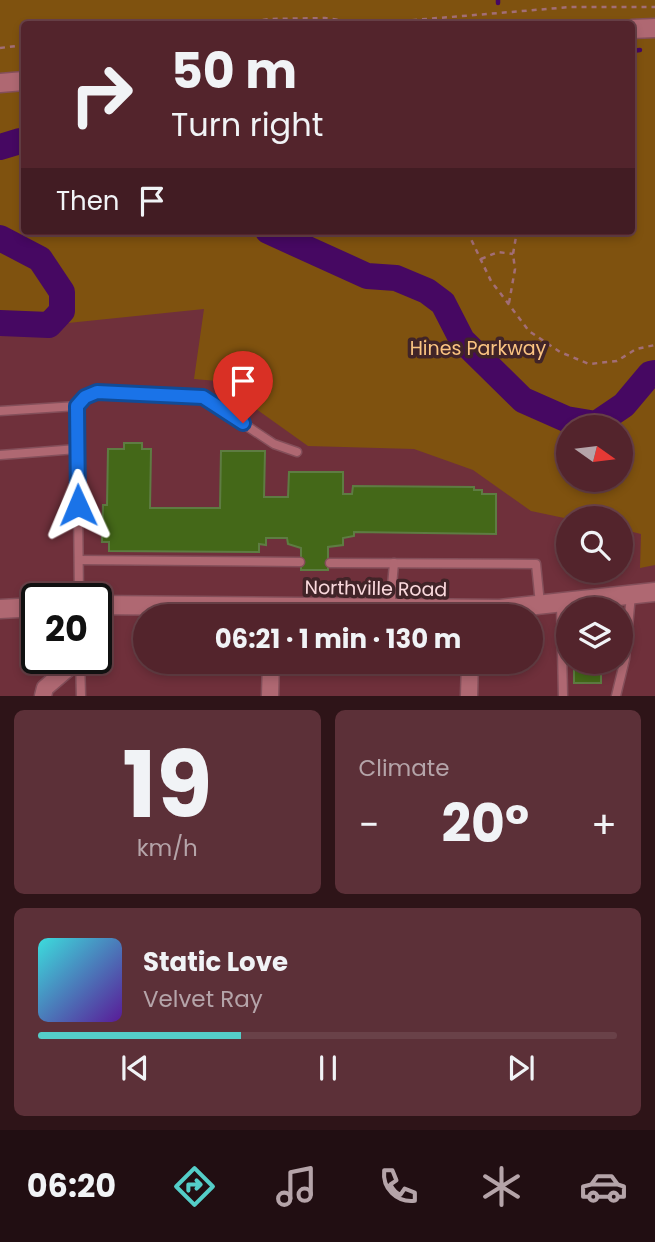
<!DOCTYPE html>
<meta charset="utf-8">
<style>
body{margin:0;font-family:Poppins,sans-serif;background:#5c3038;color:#f1f3f6;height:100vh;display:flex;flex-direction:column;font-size:26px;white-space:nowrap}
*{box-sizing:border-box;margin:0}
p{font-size:23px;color:#b5a4a9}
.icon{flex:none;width:38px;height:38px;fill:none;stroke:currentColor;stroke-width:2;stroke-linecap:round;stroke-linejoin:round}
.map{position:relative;height:696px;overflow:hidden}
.drawer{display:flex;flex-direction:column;gap:14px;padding:14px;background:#2e1418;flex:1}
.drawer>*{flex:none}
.hud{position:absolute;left:21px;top:21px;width:614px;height:214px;border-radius:7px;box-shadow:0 4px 10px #0003,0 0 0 2px #694148;background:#53242c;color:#f1f3f6;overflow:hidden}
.needle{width:46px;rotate:104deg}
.tools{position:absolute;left:556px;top:415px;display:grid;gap:14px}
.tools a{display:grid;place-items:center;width:77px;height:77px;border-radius:50%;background:#53242c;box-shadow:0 4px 10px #0003,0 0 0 2px #694148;font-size:35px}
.speed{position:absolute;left:21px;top:583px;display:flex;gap:14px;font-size:35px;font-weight:700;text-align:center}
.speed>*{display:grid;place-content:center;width:91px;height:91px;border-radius:50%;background:#53242c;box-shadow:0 4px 10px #0003,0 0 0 2px #694148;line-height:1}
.speed .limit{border:4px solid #111;border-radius:10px;background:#fff;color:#111}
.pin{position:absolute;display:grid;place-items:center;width:60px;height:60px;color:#fff;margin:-72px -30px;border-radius:50% 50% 50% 0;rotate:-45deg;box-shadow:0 0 7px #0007}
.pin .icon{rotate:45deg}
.me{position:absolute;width:77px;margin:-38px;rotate:359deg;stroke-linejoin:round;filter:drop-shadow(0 0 5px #0008)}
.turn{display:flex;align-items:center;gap:24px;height:147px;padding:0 35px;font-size:32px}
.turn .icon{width:91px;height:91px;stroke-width:2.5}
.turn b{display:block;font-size:49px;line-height:60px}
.then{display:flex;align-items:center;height:66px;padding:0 35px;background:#0003;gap:14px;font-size:26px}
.big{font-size:52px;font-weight:700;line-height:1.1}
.drawer .tile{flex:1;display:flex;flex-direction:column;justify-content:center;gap:10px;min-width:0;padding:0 24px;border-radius:10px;background:#5c3038}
.drawer .dial{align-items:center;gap:0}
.dial b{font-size:91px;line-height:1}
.song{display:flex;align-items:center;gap:21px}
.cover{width:84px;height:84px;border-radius:10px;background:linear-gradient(135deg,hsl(180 70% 55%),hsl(270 70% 35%))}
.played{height:7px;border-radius:4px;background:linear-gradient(90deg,#54cdc8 35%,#694148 35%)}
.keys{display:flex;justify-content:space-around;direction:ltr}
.heat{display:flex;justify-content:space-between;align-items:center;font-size:38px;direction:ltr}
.drawer .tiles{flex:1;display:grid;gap:14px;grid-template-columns:1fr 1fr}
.tile:last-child{grid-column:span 2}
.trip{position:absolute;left:133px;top:604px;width:410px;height:70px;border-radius:35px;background:#53242c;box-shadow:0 4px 10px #0003,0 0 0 2px #694148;font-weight:700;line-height:70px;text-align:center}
.tabs{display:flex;height:112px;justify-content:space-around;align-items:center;background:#210e12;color:#b5a4a9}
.tabs .icon{width:49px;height:49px}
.tabs .current{color:#54cdc8}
.tabs b{font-size:32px;color:#f1f3f6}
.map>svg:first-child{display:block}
.green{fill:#7f520f;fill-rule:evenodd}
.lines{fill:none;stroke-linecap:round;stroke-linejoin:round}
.stream{stroke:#460862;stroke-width:4.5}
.river{stroke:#460862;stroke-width:26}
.building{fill:#446818;stroke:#5e7c42;stroke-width:2}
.service-casing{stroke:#844f5a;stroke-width:11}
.minor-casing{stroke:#844f5a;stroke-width:19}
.tertiary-casing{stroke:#844f5a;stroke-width:21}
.path{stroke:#a26e76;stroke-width:2.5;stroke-dasharray:5 5;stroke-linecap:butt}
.service{stroke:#af6872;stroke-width:8}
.minor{stroke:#af6872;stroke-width:16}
.tertiary{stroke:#af6872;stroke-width:18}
.route-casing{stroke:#114b97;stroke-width:18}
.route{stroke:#1a73e8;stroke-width:12}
.labels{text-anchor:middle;stroke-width:7;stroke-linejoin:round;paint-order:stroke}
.park-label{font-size:19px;fill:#fbc482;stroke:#412428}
.street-label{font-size:19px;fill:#fad9dd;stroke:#412428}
</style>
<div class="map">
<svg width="655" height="696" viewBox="0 0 655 696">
<rect width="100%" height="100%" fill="#6f303b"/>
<!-- green -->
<path class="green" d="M0 0H655V565L640 568 641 534 621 529V518L569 519 531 511 473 470 414 449 308 446 217 381 194 379 204 309 0 330ZM24 24H632V231H24ZM569 427H621V480H569Z"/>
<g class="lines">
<!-- stream -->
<g class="stream">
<polyline points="498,3 498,0"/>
<polyline points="632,51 640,50"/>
<polyline points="292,242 308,231"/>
</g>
<!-- river -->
<g class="river">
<polyline points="0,147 20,141 24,142"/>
<polyline points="268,231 367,276 396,278 427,291 443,303 462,340 523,400 566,419 596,424 624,405 650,374 655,373"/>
<polyline points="0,238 40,259 62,292 62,311 49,325 0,323"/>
</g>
</g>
<!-- building -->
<g class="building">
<polygon points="124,443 142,443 142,449 151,449 150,508 220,508 221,451 265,451 264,497 288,497 289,472 343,472 343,494 352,494 353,486 474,487 474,490 482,490 482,494 496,494 496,534 354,532 354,536 343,538 343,545 328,547 328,570 301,570 301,548 288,544 287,538 266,538 266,545 259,544 259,552 109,551 109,542 102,542 103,505 107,505 108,449 124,449"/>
<polygon points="574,663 601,664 601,683 574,683"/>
</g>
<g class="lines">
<!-- service casing -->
<g class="service-casing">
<g id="service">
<polyline points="77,406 85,397 97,392 203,397 274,444 297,452"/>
<polyline points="0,411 77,406 79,598"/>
<polyline points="0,455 77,449"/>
<polyline points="79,560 300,562"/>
<polyline points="330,563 536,564 540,604"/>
<polyline points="561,604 563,696"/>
<polyline points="390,609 394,563"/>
<polyline points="80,659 81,696"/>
<polyline points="616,696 625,659 631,595"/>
</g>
</g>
<!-- minor casing -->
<g class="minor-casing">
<g id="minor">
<polyline points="43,696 45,688 80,658"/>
<polyline points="270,696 271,662"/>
<polyline points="469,696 470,662"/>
</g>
</g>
<!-- tertiary casing -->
<g class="tertiary-casing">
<g id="tertiary">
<polyline points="632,29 655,28"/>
<polyline points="0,83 24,81"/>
<polyline points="96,605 500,609 655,592"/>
<polyline points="0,609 37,607"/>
</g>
</g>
<!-- path -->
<g class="path">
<polyline points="233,24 270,19 325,18 366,24 571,7 655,7"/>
<polyline points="0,48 24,45"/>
<polyline points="470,231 469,235 491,281 529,331 560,352 589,364 617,361 636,349 655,345"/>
<polyline points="481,259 498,252 513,254"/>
<polyline points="509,303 515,269 513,254 517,231"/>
</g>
<!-- service -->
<use href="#service" class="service"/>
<!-- minor -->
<use href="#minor" class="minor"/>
<!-- tertiary -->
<use href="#tertiary" class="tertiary"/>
</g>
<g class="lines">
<!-- route casing -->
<g class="route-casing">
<polyline id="route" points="78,505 77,406 85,397 97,392 203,397 243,423"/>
</g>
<!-- route -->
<use href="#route" class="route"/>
</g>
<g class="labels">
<!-- park labels -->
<g class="park-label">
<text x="478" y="355">Hines Parkway</text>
</g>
<!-- street labels -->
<g class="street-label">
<text transform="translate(376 588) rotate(1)" y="7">Northville Road</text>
</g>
</g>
</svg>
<div class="tools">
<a><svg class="needle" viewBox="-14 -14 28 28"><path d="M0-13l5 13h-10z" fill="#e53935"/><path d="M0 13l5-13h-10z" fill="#b5a4a9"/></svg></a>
<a><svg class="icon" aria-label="search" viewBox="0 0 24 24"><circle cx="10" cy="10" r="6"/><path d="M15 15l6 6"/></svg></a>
<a><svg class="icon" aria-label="layers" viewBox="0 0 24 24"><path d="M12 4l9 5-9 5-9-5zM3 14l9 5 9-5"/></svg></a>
</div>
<div class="speed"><div class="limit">20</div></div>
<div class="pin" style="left:243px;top:423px;background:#d93025"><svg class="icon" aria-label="arrive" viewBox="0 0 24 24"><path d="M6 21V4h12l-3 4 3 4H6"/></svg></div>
<svg class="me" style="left:78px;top:505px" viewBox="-20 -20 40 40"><path d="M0-17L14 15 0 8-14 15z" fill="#1a73e8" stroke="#fff" stroke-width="4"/></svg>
<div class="trip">06:21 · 1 min · 130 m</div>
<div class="hud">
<div class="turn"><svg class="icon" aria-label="right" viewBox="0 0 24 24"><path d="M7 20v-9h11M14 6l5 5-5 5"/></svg><div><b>50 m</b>Turn right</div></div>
<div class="then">Then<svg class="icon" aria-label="arrive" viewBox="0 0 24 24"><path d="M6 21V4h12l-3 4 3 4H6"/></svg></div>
</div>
</div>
<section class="drawer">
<div class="tiles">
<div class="tile dial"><b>19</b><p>km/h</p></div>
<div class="tile"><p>Climate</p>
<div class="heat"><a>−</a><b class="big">20°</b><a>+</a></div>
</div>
<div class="tile">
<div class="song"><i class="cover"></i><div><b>Static Love</b><p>Velvet Ray</p></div></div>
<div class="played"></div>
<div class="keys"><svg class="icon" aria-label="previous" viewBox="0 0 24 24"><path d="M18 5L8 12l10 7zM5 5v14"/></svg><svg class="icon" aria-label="pause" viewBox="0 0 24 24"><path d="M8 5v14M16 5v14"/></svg><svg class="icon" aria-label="next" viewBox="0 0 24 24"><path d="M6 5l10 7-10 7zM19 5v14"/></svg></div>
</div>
</div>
</section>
<nav class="tabs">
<b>06:20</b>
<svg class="icon current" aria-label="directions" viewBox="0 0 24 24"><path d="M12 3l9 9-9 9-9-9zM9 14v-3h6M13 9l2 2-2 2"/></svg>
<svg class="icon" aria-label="music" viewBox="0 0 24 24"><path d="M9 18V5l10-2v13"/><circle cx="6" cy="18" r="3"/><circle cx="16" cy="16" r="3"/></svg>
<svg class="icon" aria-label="phone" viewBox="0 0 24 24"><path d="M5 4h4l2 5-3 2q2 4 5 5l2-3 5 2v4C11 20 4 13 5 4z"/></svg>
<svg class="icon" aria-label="climate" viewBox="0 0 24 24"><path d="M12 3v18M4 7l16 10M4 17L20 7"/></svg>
<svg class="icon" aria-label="car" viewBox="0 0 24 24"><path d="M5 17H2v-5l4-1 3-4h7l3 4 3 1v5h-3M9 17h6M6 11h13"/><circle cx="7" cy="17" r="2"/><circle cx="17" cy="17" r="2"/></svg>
</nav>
